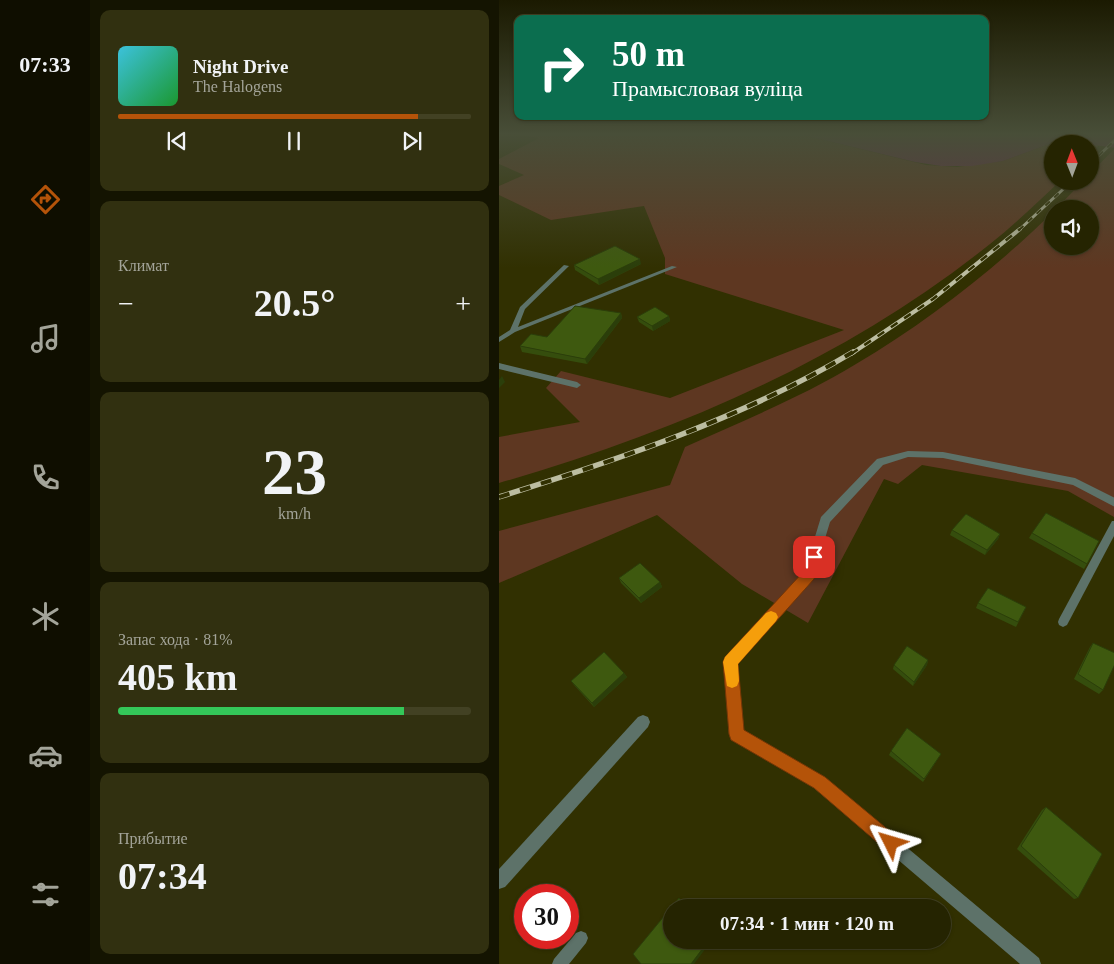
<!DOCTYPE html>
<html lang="ru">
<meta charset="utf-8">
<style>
body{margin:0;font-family:"Times New Roman",serif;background:#313010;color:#f1f3f6;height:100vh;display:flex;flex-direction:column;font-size:19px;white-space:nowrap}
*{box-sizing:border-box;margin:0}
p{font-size:16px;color:#a3a499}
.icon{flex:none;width:28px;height:28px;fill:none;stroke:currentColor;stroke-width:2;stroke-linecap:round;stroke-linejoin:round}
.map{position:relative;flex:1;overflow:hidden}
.drawer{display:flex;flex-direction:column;gap:10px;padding:10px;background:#141401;width:409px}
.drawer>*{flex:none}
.top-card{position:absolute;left:15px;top:15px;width:475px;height:105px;border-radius:10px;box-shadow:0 1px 4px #0004,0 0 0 1px #424123;background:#0b6e4f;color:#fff;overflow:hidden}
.needle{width:32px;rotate:359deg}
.buttons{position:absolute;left:545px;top:135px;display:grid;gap:10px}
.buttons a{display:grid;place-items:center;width:55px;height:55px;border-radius:50%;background:#252401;box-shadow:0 1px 4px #0004,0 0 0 1px #424123;font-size:25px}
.speed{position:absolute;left:15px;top:884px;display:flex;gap:10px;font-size:25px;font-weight:700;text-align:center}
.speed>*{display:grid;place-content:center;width:65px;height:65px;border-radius:50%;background:#252401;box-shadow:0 1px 4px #0004,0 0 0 1px #424123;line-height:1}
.speed .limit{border:8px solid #d22;background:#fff;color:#111}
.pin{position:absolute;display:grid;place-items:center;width:42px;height:42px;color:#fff;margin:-21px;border-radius:10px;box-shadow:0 2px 8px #0006}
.me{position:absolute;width:55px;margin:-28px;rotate:310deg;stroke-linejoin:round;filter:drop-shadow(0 0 4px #0008)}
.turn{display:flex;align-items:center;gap:18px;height:105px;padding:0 15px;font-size:22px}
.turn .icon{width:65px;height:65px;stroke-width:2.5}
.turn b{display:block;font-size:35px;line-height:42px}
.big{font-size:38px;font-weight:600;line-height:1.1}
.drawer .widget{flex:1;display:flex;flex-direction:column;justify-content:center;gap:8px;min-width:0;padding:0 18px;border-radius:10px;background:#313010}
.drawer .dial{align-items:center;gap:0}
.dial b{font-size:65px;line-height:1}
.song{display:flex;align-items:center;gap:15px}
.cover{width:60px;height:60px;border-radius:8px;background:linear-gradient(135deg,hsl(190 70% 55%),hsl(130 70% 35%))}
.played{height:5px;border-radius:2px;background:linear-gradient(90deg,#b45309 85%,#424123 85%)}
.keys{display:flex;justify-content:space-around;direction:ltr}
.heat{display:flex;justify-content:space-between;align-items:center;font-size:28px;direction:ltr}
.charge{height:8px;border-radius:4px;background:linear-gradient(90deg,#34c759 81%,#424123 0)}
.trip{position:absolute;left:164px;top:899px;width:288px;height:50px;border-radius:25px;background:#252401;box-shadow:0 1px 4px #0004,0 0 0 1px #424123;font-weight:600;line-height:50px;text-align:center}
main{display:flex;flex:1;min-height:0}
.tab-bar{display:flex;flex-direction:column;width:90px;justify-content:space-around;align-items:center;background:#0f0e00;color:#a3a499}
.tab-bar .icon{width:35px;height:35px}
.tab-bar .selected{color:#b45309}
.tab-bar b{font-size:22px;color:#f1f3f6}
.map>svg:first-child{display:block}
.green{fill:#5e3721}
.water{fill:#68274c}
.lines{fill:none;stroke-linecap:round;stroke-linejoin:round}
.service{fill:#5d7269;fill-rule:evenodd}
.minor{fill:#5d7269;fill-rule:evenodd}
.rail-far2-casing{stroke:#bcbda1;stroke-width:3}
.rail-far1-casing{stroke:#bcbda1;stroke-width:4}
.rail-casing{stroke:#bcbda1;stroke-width:5.5}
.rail-far2{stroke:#313001;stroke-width:2;stroke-dasharray:6;stroke-linecap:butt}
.rail-far1{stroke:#313001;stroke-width:2.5;stroke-dasharray:8;stroke-linecap:butt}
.rail{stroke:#313001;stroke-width:4;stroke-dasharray:11;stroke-linecap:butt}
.wall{fill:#354d0d}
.shaded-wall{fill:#2b3e0a}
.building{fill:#3e590f;stroke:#2b3e0a}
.route{fill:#b45309;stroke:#753606}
.slow{fill:#f59e0b}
</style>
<main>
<nav class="tab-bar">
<b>07:33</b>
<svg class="icon selected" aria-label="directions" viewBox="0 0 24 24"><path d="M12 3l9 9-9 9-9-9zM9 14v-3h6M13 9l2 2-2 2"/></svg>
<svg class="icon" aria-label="music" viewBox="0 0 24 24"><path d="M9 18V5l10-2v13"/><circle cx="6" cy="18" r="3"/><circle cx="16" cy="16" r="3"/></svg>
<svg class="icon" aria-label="phone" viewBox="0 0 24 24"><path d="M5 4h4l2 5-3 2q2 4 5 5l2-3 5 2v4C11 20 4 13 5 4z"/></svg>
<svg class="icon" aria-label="climate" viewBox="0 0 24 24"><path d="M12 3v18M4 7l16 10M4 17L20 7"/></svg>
<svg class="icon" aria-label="car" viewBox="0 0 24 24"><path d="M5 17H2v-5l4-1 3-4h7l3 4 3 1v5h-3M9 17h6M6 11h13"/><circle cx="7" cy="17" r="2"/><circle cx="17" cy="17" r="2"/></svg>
<svg class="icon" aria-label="filters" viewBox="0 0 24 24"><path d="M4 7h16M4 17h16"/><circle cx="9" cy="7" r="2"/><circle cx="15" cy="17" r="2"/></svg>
</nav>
<section class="drawer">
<div class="widget">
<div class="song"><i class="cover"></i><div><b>Night Drive</b><p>The Halogens</p></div></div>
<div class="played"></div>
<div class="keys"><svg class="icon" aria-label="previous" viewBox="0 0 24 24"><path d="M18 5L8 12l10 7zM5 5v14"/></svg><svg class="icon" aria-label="pause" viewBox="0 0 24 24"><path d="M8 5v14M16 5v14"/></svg><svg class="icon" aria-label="next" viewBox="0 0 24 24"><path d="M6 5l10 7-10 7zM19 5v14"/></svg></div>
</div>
<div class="widget"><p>Климат</p>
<div class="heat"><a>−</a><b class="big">20.5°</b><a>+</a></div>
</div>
<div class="widget dial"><b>23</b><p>km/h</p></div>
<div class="widget"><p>Запас хода · 81%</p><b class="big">405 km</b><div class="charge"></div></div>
<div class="widget"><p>Прибытие</p><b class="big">07:34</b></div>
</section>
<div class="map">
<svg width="616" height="964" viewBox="0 0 616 964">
<rect width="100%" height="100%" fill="#313001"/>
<!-- green -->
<g class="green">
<path d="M9 133H296L427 165 458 167 504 161 561 140 600 145 591 153V144H554V181H561C538 203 515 225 491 244 346 360 177 432 0 483V437L81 422 47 388 62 371 171 398 345 330 166 274V258L145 206 52 220 0 195V186L25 175 0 164V159L40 138Z"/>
<path d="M615 149V517L569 491 423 465 399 484 385 479 309 623 243 584 158 515 0 583V531L171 485 186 447C243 421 303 397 357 364 428 322 495 270 554 212V246H591V209H557L584 181H591V174Z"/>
</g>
<!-- water -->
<polygon class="water" points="296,133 615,133 616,148 561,140 504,161 473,166 442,166 416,162"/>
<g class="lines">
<!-- service -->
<g class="service">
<polygon points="65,265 70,266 26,309 19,327 173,266 178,267 16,332 0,342 0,337 11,330 21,307"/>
<polygon points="613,521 616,521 616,534 568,625 564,627 560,625 559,622 560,619"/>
<polygon points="82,931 87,933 89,938 87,943 70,964 53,964 55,959 77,933"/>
</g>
<!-- minor -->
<g class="minor">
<polygon points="0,363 78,382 82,385 78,388 0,369"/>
<polygon points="409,451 444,452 576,478 616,498 616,507 574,485 444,458 409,457 384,465 331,522 314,578 237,664 243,730 325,778 540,958 542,964 521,964 315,788 232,739 230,734 225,662 227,658 305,573 322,517 378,459"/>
<polygon points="144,715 149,717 151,722 149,727 6,887 0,889 0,869 139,717"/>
</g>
<!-- rail-far2 casing -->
<g class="rail-far2-casing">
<g id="rail-far2">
<polyline points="591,164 616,140"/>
<polyline points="520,230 573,181"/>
</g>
</g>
<!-- rail-far1 casing -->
<g class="rail-far1-casing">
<polyline id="rail-far1" points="352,354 434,299 521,229"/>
</g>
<!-- rail casing -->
<g class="rail-casing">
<path id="rail" d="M0 497C121 459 244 418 354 352"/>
</g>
<!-- rail-far2 -->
<use href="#rail-far2" class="rail-far2"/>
<!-- rail-far1 -->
<use href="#rail-far1" class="rail-far1"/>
<!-- rail -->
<use href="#rail" class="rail"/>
</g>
<!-- wall -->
<g class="wall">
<polygon points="142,264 100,285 76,270 75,265"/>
<polygon points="122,313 123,318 88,364 23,352 21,346"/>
<polygon points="170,316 171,321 154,331 140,322 138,317"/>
<polygon points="453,530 501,534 499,539 486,555 451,535"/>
<polygon points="533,533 588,564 585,569 530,538"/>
<polygon points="120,578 161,582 163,587 142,603 122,583"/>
<polygon points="479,603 527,607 517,627 477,608"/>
<polygon points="594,643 604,690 600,694 575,679 591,647"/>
<polygon points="429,660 428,665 414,686 394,669 395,665"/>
<polygon points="125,673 128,677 95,707 75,685 72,681"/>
<polygon points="392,751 442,754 424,782 390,755"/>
<polygon points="547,807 579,898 575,899 518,849 543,810"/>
</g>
<!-- shaded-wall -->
<g class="shaded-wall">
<polygon points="141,259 142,264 100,285 99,279"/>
<polygon points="122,313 123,318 88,364 86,359"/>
<polygon points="170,316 171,321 154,331 153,326"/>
<polygon points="3,376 6,382 0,388 0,380"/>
<polygon points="501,534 499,539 486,555 488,550"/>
<polygon points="161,582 163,587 142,603 140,598"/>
<polygon points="429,660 428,665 414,686 415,682"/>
<polygon points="125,673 128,677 95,707 93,703"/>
<polygon points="210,940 213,940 195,964 192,964"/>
</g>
<!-- building -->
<g class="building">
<polygon points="116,246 141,259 99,279 75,265"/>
<polygon points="76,306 122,313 86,359 21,346 32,334 48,337"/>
<polygon points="156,307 170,316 153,326 138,317"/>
<polygon points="547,513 600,541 588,564 533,533"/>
<polygon points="467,514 501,534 488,550 453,530"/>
<polygon points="141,563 161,582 140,598 120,578"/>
<polygon points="489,588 527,607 519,622 479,603"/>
<polygon points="594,643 616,653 616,664 604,690 579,674"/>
<polygon points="408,646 429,660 415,682 395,665"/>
<polygon points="105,652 125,673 93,703 72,681"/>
<polygon points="408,728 442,754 425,779 392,751"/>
<polygon points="547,807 603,854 579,898 522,846"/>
<polygon points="180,898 189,908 172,908 172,940 210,940 192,964 142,964 134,954"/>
</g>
<!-- sky -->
<linearGradient id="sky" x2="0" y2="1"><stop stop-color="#1b1a01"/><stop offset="0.5" stop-color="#484e38"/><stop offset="1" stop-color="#484e38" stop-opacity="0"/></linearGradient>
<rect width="616" height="268" fill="url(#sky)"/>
<!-- route -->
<polygon class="route" points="315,551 322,557 315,579 239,664 245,730 326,777 398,837 400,843 398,849 392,852 386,849 315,788 232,740 230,734 224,662 226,657 304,572 311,553"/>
<!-- slow -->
<polygon class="slow" points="272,611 277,613 279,617 277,621 239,664 240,681 238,686 233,688 228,686 224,662 226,657 267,613"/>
</svg>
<div class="buttons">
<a><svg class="needle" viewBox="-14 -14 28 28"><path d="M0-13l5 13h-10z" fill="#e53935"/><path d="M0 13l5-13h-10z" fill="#a3a499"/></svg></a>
<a><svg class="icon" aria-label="sound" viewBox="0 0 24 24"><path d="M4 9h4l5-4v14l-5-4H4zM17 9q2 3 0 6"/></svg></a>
</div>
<div class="speed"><div class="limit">30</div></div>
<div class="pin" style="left:315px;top:557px;background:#d93025"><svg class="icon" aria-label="arrive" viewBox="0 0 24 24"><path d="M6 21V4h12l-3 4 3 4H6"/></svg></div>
<svg class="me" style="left:392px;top:843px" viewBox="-20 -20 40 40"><path d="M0-17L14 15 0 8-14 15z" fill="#b45309" stroke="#fff" stroke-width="4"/></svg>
<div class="trip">07:34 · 1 мин · 120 m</div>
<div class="top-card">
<div class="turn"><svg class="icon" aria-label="right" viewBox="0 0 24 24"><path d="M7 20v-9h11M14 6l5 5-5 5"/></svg><div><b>50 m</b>Прамысловая вуліца</div></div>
</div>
</div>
</main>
